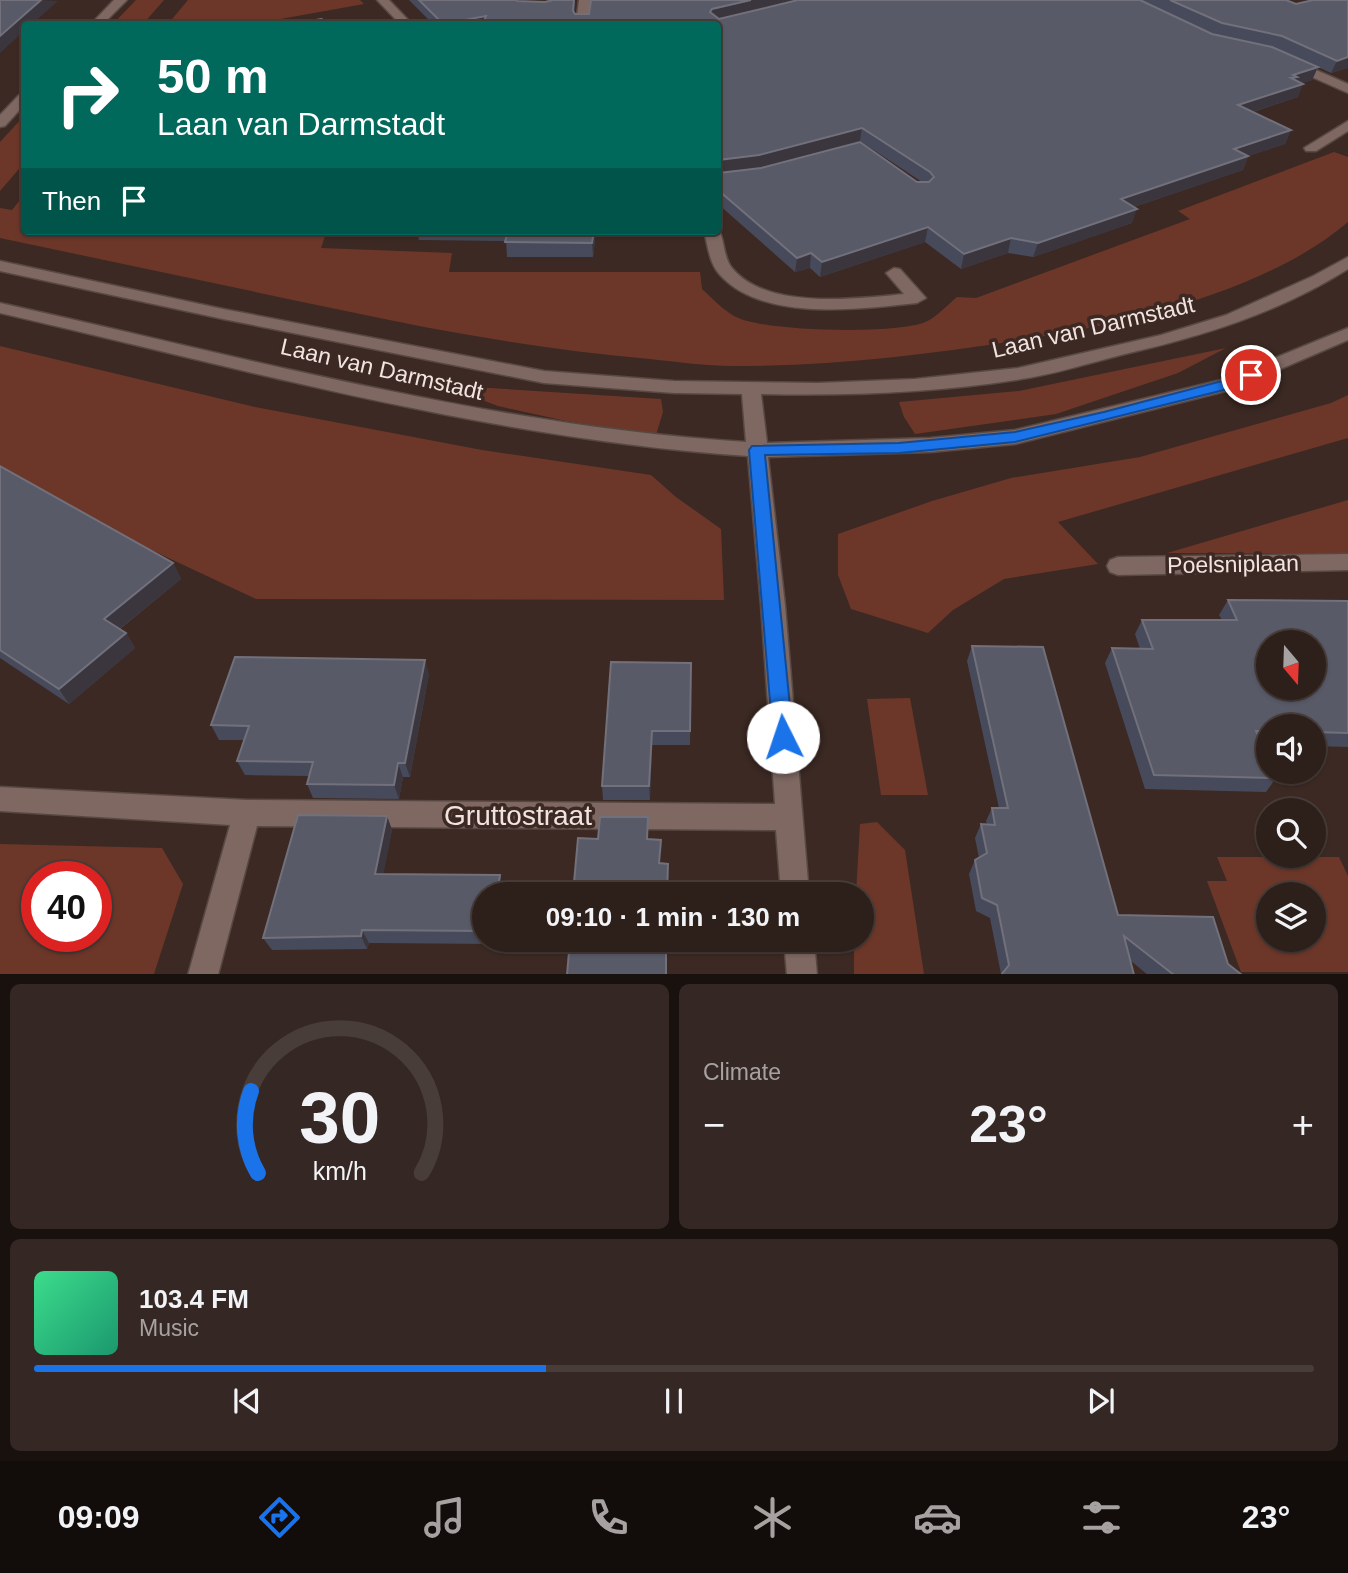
<!DOCTYPE html>
<meta charset="utf-8">
<style>
body{margin:0;font-family:Arial,sans-serif;background:#352723;color:#f1f3f6;height:100vh;display:flex;flex-direction:column;font-size:26px;white-space:nowrap}
*{box-sizing:border-box;margin:0}
p{font-size:23px;color:#a7a2a2}
.icon{flex:none;width:38px;height:38px;fill:none;stroke:currentColor;stroke-width:2;stroke-linecap:round;stroke-linejoin:round}
.map{position:relative;height:974px;overflow:hidden}
.drawer{display:flex;flex-direction:column;gap:10px;padding:10px;background:#19110e;flex:1}
.drawer>*{flex:none}
.banner{position:absolute;left:21px;top:21px;width:700px;height:214px;border-radius:7px;box-shadow:0 2px 5px #0004,0 0 0 2px #483d39;background:#00695c;color:#fff;overflow:hidden}
.needle{width:46px;rotate:161deg}
.tools{position:absolute;left:1256px;top:630px;display:grid;gap:14px}
.tools a{display:grid;place-items:center;width:70px;height:70px;border-radius:50%;background:#2d1f1a;box-shadow:0 2px 5px #0004,0 0 0 2px #483d39;font-size:35px}
.speed{position:absolute;left:21px;top:861px;display:flex;gap:14px;font-size:35px;font-weight:700;text-align:center}
.speed>*{display:grid;place-content:center;width:91px;height:91px;border-radius:50%;background:#2d1f1a;box-shadow:0 2px 5px #0004,0 0 0 2px #483d39;line-height:1}
.speed .limit{border:10px solid #d22;background:#fff;color:#111}
.pin{position:absolute;display:grid;place-items:center;width:60px;height:60px;color:#fff;margin:-30px;border:4px solid #fff;border-radius:50%;box-shadow:0 2px 7px #0007}
.me{position:absolute;width:77px;margin:-38px;rotate:356deg;stroke-linejoin:round;filter:drop-shadow(0 0 5px #0008)}
.turn{display:flex;align-items:center;gap:24px;height:147px;padding:0 21px;font-size:32px}
.turn .icon{width:91px;height:91px;stroke-width:2.5}
.turn b{display:block;font-size:49px;line-height:60px}
.then{display:flex;align-items:center;height:66px;padding:0 21px;background:#0003;gap:14px;font-size:26px}
.big{font-size:52px;font-weight:700;line-height:1.1}
.drawer .widget{flex:1;display:flex;flex-direction:column;justify-content:center;gap:10px;min-width:0;padding:0 24px;border-radius:10px;background:#352723}
.drawer .dial{align-items:center;gap:0}
.dial svg{height:182px;overflow:visible;fill:none;stroke:#483d39;stroke-width:7;stroke-linecap:round;text-anchor:middle}
.dial text{fill:#f1f3f6;stroke:none}
.song{display:flex;align-items:center;gap:21px}
.cover{width:84px;height:84px;border-radius:10px;background:linear-gradient(135deg,hsl(150 70% 55%),hsl(160 70% 35%))}
.played{height:7px;border-radius:4px;background:linear-gradient(90deg,#1a73e8 40%,#483d39 40%)}
.keys{display:flex;justify-content:space-around;direction:ltr}
.heat{display:flex;justify-content:space-between;align-items:center;font-size:38px;direction:ltr}
.drawer .tiles{flex:1;display:grid;gap:10px;grid-template-columns:1fr 1fr}
.widget:last-child{grid-column:span 2}
.trip{position:absolute;left:472px;top:882px;width:402px;height:70px;border-radius:35px;background:#2d1f1a;box-shadow:0 2px 5px #0004,0 0 0 2px #483d39;font-weight:700;line-height:70px;text-align:center}
.menu{display:flex;height:112px;justify-content:space-around;align-items:center;background:#120c0a;color:#a7a2a2}
.menu .icon{width:49px;height:49px}
.menu .current{color:#1a73e8}
.menu b{font-size:32px;color:#f1f3f6}
.map>svg:first-child{display:block}
.green{fill:#6c3729;fill-rule:evenodd}
.lines{fill:none;stroke-linecap:round;stroke-linejoin:round}
.minor-casing{stroke:#584843;stroke-width:3}
.minor{fill:#7e6861;fill-rule:evenodd}
.wall{fill:#474a5a;fill-rule:evenodd}
.shaded-wall{fill:#3b363e}
.building{fill:#595a68;stroke:#71707b;stroke-width:2;fill-rule:evenodd}
.route{fill:#1a73e8;stroke:#114b97;stroke-width:2}
.labels{text-anchor:middle;stroke-width:7;stroke-linejoin:round;paint-order:stroke}
.street-label{font-size:23px;fill:#f1e4e0;stroke:#3c2923}
.near-street-label{font-size:28px;fill:#f1e4e0;stroke:#3c2923}
</style>
<div class="map">
<svg width="1348" height="975" viewBox="0 0 1348 975">
<rect width="100%" height="100%" fill="#3c2923"/>
<!-- green -->
<g class="green">
<polygon points="136,0 164,0 143,24 113,24"/>
<polygon points="188,0 360,0 364,4 252,24 168,24"/>
<polygon points="24,116 24,163 0,191 0,142"/>
<path d="M1334 152 1348 157V222C1274 286 1140 321 1045 336 943 353 837 366 733 366 706 366 677 362 650 359 545 350 444 332 341 310 227 286 114 262 0 238V208L12 210 24 195V231L326 233 321 248 452 253 449 272H700L702 289C712 298 724 311 736 317 767 332 889 334 923 323 935 319 947 305 957 297L976 298 1190 219 1178 211Z"/>
<polygon points="0,346 255,407 482,450 651,475 676,497 721,529 724,600 256,599 0,479"/>
<polygon points="1226,348 1178,373 1056,414 915,434 904,417 899,402 1019,391"/>
<polygon points="442,385 661,399 663,412 656,435 566,421 498,406"/>
<polygon points="1348,395 1348,438 1058,522 1098,564 1004,579 953,610 928,633 851,609 838,575 838,534 932,501 1011,478 1140,457 1331,403"/>
<polygon points="1348,500 1348,554 1167,553"/>
<polygon points="910,698 928,795 881,795 867,699"/>
<polygon points="877,822 905,850 924,974 854,974 854,940 863,940 863,894 856,894 860,824"/>
<path d="M0 844 162 848 183 884 154 974H0ZM37 877H96V936H37Z"/>
<path d="M1217 857H1339L1348 876V972H1241L1207 881H1227ZM1269 894H1314V940H1269Z"/>
</g>
<g class="lines">
<!-- minor casing -->
<g class="minor-casing">
<g id="minor">
<polygon points="114,0 127,0 103,24 91,24"/>
<polygon points="377,0 389,0 412,24 400,24"/>
<polygon points="579,0 591,0 588,24 576,24"/>
<polygon points="1291,59 1348,84 1348,93 1287,66 1285,63"/>
<polygon points="24,94 24,105 5,126 0,127 0,115 19,95"/>
<polygon points="1348,121 1348,131 1316,151 1306,151 1304,148"/>
<path d="M718 228C725 240 723 257 732 268 766 310 856 299 904 294L886 273 894 268 900 269 926 298 917 303C860 309 764 322 721 276 709 264 708 246 704 231H718Z"/>
<path d="M1348 257V269C1280 312 1203 336 1125 354 1089 363 1053 375 1016 380 932 393 846 396 761 394L767 443 930 438 1015 430 1221 380 1348 328V340L1234 389 1015 444 930 452 768 457 785 605 809 894H781L776 830 257 826 218 975H188L230 825 0 811V787L247 800 775 804 761 605 748 456C494 439 247 370 0 313V303C247 358 493 426 746 442L742 394 674 393 544 383 223 319 0 271V261L223 309 544 371 674 381 818 383 915 379 1018 368 1161 335 1226 315 1313 276Z"/>
<polygon points="1348,554 1348,570 1118,575 1110,572 1107,566 1110,560 1118,557"/>
<polygon points="784,940 814,940 817,975 787,975"/>
</g>
</g>
<!-- minor -->
<use href="#minor" class="minor"/>
</g>
<!-- wall -->
<g class="wall">
<path d="M409 0H516L517 1 545 2 553 0H575V14H589L591 0H1286L1296 4 1348 0V68L1331 73 1318 67 1312 80 1302 83 1298 97 1253 112 1291 130 1285 144 1248 156 1243 170 1134 207 1132 223 1033 257 1008 253 961 269 925 242 820 277 810 268 795 272 718 204V24H433ZM860 141 922 182 777 164Z"/>
<polygon points="417,231 596,231 593,257 507,257 506,241 419,240"/>
<polygon points="0,466 173,563 181,579 120,629 126,633 135,648 69,704 0,658"/>
<polygon points="1228,600 1348,601 1348,747 1314,746 1314,726 1269,726 1269,746 1262,745 1276,778 1266,792 1145,789 1105,663 1112,648 1140,649 1135,634 1142,620 1222,620 1219,615"/>
<polygon points="972,646 1118,915 1228,964 1242,975 1148,975 1131,961 1001,974 990,918 976,911 969,874 975,860 979,858 975,838 981,824 987,825 986,821 992,808 999,808 967,661"/>
<polygon points="691,663 690,745 652,745 650,800 603,800 602,786"/>
<polygon points="429,674 410,777 403,777 399,799 313,798 307,784 309,776 245,775 237,761 244,740 219,740 211,725"/>
<polygon points="387,816 392,830 383,874 500,875 503,888 485,894 485,940 496,940 496,944 369,943 367,949 272,950 263,938"/>
</g>
<!-- shaded-wall -->
<g class="shaded-wall">
<polygon points="41,0 58,1 32,24 24,24 24,31 0,53 0,36"/>
<polygon points="574,0 575,8 573,24 573,11"/>
<polygon points="751,0 803,0 711,21 710,12 712,9"/>
<polygon points="486,16 487,24 443,24"/>
<polygon points="1348,57 1348,68 1331,73 1337,61"/>
<polygon points="1318,67 1312,80 1293,86 1303,84 1298,97 1233,118 1238,105 1293,75"/>
<polygon points="862,128 860,141 759,168 718,174 718,160"/>
<polygon points="1291,130 1285,144 1248,156 1243,170 1116,213 1121,199 1234,149"/>
<polygon points="1137,209 1132,223 1033,257 1038,243"/>
<polygon points="928,227 925,242 820,277 822,262"/>
<polygon points="594,231 596,231 593,257 592,243"/>
<polygon points="1011,238 1008,253 961,269 964,254"/>
<polygon points="811,253 810,268 795,272 797,258"/>
<polygon points="173,563 181,579 113,634 104,619"/>
<polygon points="126,633 135,648 69,704 59,689"/>
<polygon points="425,660 429,674 410,777 405,763"/>
<polygon points="652,731 652,745 650,800 649,786"/>
<polygon points="398,763 403,777 399,799 394,785"/>
<polygon points="387,816 392,830 381,887 375,874"/>
<polygon points="500,875 503,888 502,894 497,894"/>
<polygon points="362,930 369,943 367,949 361,936"/>
</g>
<!-- building -->
<g class="building">
<polygon points="0,0 41,0 0,36"/>
<polygon points="419,0 516,0 517,1 545,2 553,0 574,0 573,11 575,14 589,14 591,0 751,0 712,9 710,12 719,19 798,0 1140,0 1212,34 1272,47 1318,67 1293,75 1297,77 1291,78 1303,84 1238,105 1291,130 1234,149 1248,156 1121,199 1137,209 1038,243 1011,238 964,254 928,227 822,262 811,253 797,258 718,190 718,171 719,173 761,168 860,142 917,182 929,182 934,177 930,172 862,128 759,155 718,160 718,24 483,24 486,16 443,24"/>
<polygon points="1170,0 1286,0 1296,4 1313,0 1348,0 1348,57 1337,61 1282,36 1222,23"/>
<polygon points="321,19 318,24 292,24"/>
<polygon points="508,231 594,231 592,243 505,242"/>
<polygon points="0,466 173,563 104,619 126,633 59,689 0,650"/>
<path d="M1228 600 1348 601V733L1314 732V726H1269V731H1256L1269 761V772H1274L1276 778 1154 775 1112 648 1153 649 1142 620H1237ZM1269 642H1314V688H1269Z"/>
<polygon points="972,646 1043,647 1118,915 1213,917 1228,964 1242,975 1174,975 1124,936 1134,975 1001,975 1009,965 997,905 982,898 975,860 987,853 981,824 995,825 992,808 1008,808"/>
<polygon points="235,657 425,660 405,763 398,763 394,785 307,784 313,762 237,761 249,726 211,725"/>
<polygon points="611,662 691,663 690,731 652,731 649,786 602,786"/>
<polygon points="298,815 387,816 375,874 500,875 497,894 485,894 485,931 362,930 361,936 263,938"/>
<polygon points="600,817 648,817 647,839 661,840 659,863 668,864 667,894 573,894 578,838 598,839"/>
<polygon points="570,940 666,940 666,975 567,975"/>
</g>
<!-- route -->
<polygon class="route" points="1251,371 1258,375 1256,378 1232,388 1015,442 899,453 765,455 793,737 790,743 783,746 776,743 773,737 749,450 752,446 899,443 1015,432 1104,412 1222,381"/>
<g class="labels">
<!-- street labels -->
<g class="street-label">
<text transform="translate(1093 327) rotate(-13)" y="8">Laan van Darmstadt</text>
<text transform="translate(382 369) rotate(13)" y="8">Laan van Darmstadt</text>
<text transform="translate(1233 564) rotate(-1)" y="8">Poelsniplaan</text>
</g>
<!-- near-street labels -->
<g class="near-street-label">
<text x="518" y="825">Gruttostraat</text>
</g>
</g>
</svg>
<div class="tools">
<a><svg class="needle" viewBox="-14 -14 28 28"><path d="M0-13l5 13h-10z" fill="#e53935"/><path d="M0 13l5-13h-10z" fill="#a7a2a2"/></svg></a>
<a><svg class="icon" aria-label="sound" viewBox="0 0 24 24"><path d="M4 9h4l5-4v14l-5-4H4zM17 9q2 3 0 6"/></svg></a>
<a><svg class="icon" aria-label="search" viewBox="0 0 24 24"><circle cx="10" cy="10" r="6"/><path d="M15 15l6 6"/></svg></a>
<a><svg class="icon" aria-label="layers" viewBox="0 0 24 24"><path d="M12 4l9 5-9 5-9-5zM3 14l9 5 9-5"/></svg></a>
</div>
<div class="speed"><div class="limit">40</div></div>
<div class="pin" style="left:1251px;top:375px;background:#d93025"><svg class="icon" aria-label="arrive" viewBox="0 0 24 24"><path d="M6 21V4h12l-3 4 3 4H6"/></svg></div>
<svg class="me" style="left:783px;top:737px" viewBox="-20 -20 40 40"><circle r="19" fill="#fff"/><path d="M0-13L10 11 0 6-10 11z" fill="#1a73e8"/></svg>
<div class="trip">09:10 · 1 min · 130 m</div>
<div class="banner">
<div class="turn"><svg class="icon" aria-label="right" viewBox="0 0 24 24"><path d="M7 20v-9h11M14 6l5 5-5 5"/></svg><div><b>50 m</b>Laan van Darmstadt</div></div>
<div class="then">Then<svg class="icon" aria-label="arrive" viewBox="0 0 24 24"><path d="M6 21V4h12l-3 4 3 4H6"/></svg></div>
</div>
</div>
<section class="drawer">
<div class="tiles">
<div class="widget dial"><svg viewBox="0 0 100 80">
<path d="M14 69A42 42 0 1 1 86 69"/>
<path d="M14 69A42 42 0 0 1 11 33" stroke="#1a73e8"/>
<text x="50" y="56" font-size="32" font-weight="700">30</text>
<text x="50" y="72" font-size="11">km/h</text>
</svg></div>
<div class="widget"><p>Climate</p>
<div class="heat"><a>−</a><b class="big">23°</b><a>+</a></div>
</div>
<div class="widget">
<div class="song"><i class="cover"></i><div><b>103.4 FM</b><p>Music</p></div></div>
<div class="played"></div>
<div class="keys"><svg class="icon" aria-label="previous" viewBox="0 0 24 24"><path d="M18 5L8 12l10 7zM5 5v14"/></svg><svg class="icon" aria-label="pause" viewBox="0 0 24 24"><path d="M8 5v14M16 5v14"/></svg><svg class="icon" aria-label="next" viewBox="0 0 24 24"><path d="M6 5l10 7-10 7zM19 5v14"/></svg></div>
</div>
</div>
</section>
<nav class="menu">
<b>09:09</b>
<svg class="icon current" aria-label="directions" viewBox="0 0 24 24"><path d="M12 3l9 9-9 9-9-9zM9 14v-3h6M13 9l2 2-2 2"/></svg>
<svg class="icon" aria-label="music" viewBox="0 0 24 24"><path d="M9 18V5l10-2v13"/><circle cx="6" cy="18" r="3"/><circle cx="16" cy="16" r="3"/></svg>
<svg class="icon" aria-label="phone" viewBox="0 0 24 24"><path d="M5 4h4l2 5-3 2q2 4 5 5l2-3 5 2v4C11 20 4 13 5 4z"/></svg>
<svg class="icon" aria-label="climate" viewBox="0 0 24 24"><path d="M12 3v18M4 7l16 10M4 17L20 7"/></svg>
<svg class="icon" aria-label="car" viewBox="0 0 24 24"><path d="M5 17H2v-5l4-1 3-4h7l3 4 3 1v5h-3M9 17h6M6 11h13"/><circle cx="7" cy="17" r="2"/><circle cx="17" cy="17" r="2"/></svg>
<svg class="icon" aria-label="filters" viewBox="0 0 24 24"><path d="M4 7h16M4 17h16"/><circle cx="9" cy="7" r="2"/><circle cx="15" cy="17" r="2"/></svg>
<b>23°</b>
</nav>
